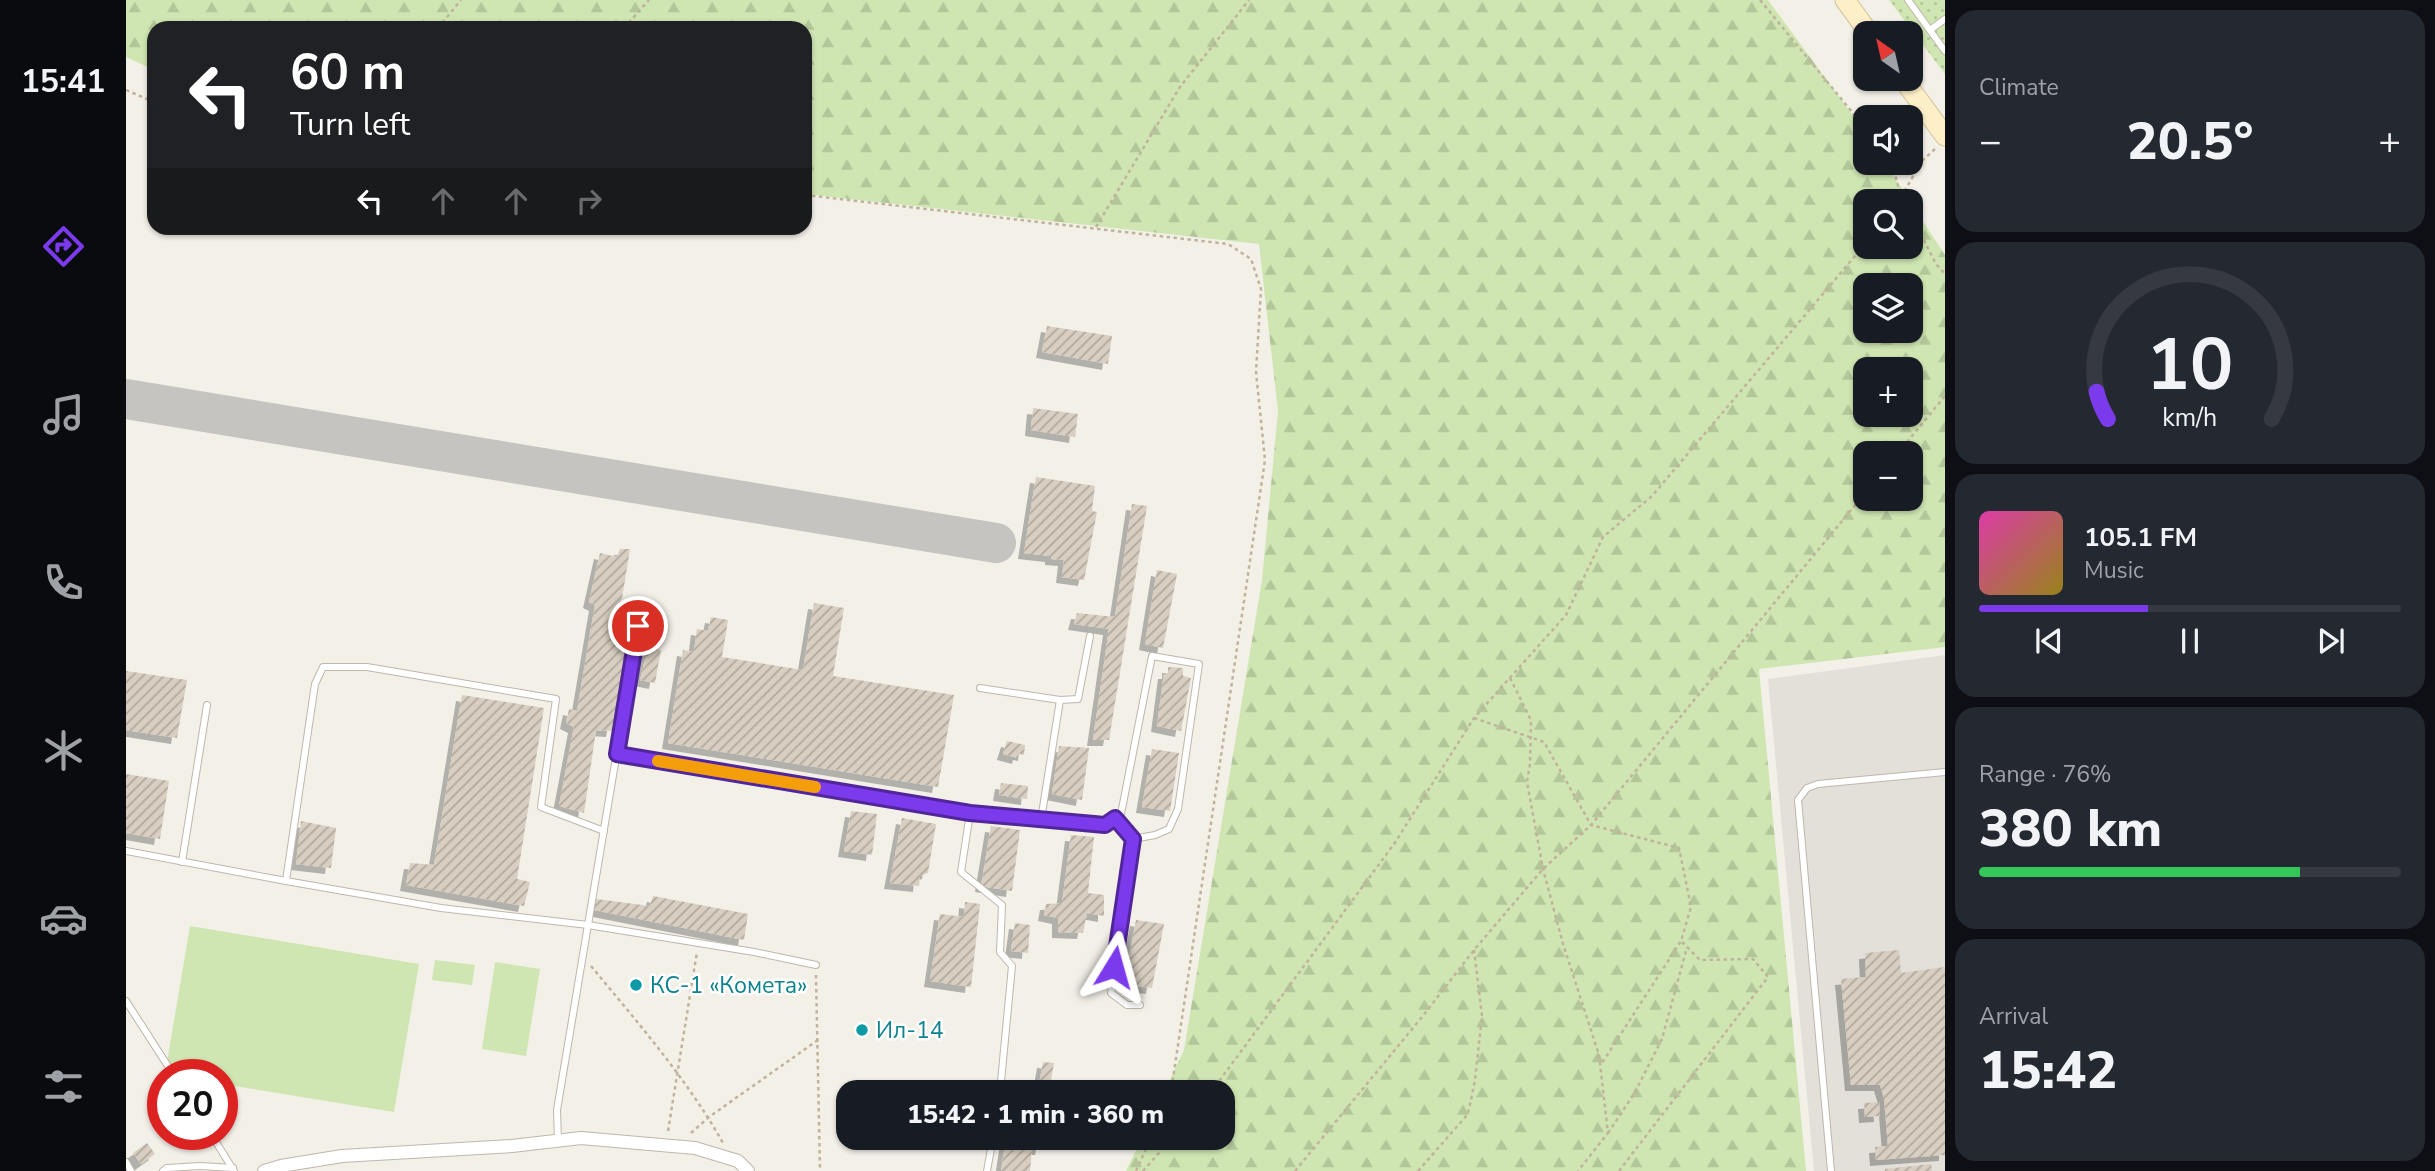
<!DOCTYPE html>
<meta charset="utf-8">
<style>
body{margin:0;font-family:"Nunito Sans",sans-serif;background:#242831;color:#f1f3f6;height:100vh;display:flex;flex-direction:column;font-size:26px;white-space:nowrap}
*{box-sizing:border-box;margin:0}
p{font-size:23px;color:#9ea1a6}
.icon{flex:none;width:38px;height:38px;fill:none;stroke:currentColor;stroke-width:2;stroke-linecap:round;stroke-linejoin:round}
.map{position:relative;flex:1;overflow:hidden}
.side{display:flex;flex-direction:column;gap:10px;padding:10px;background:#0d0f14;width:490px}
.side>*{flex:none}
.banner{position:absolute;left:21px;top:21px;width:665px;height:214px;border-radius:21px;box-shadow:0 2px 5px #0004;background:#202124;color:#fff;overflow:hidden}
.needle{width:46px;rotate:326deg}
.buttons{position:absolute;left:1727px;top:21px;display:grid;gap:14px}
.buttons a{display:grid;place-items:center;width:70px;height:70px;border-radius:14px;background:#171b24;box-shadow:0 2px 5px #0004;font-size:35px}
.speed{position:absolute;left:21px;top:1059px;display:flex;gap:14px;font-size:35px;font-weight:700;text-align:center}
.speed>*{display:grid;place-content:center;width:91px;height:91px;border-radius:50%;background:#171b24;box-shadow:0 2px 5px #0004;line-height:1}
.speed .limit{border:10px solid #d22;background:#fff;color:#111}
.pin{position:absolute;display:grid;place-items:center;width:60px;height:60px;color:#fff;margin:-30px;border:4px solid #fff;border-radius:50%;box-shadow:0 2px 7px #0007}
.me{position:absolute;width:77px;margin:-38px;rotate:8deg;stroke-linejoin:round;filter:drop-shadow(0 0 5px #0008)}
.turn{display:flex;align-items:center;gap:24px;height:147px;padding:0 28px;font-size:32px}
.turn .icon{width:91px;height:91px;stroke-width:2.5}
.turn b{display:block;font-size:49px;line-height:60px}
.lanes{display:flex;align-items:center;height:66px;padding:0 28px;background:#0003;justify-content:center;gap:35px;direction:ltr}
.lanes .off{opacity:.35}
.big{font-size:52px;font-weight:800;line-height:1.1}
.side .widget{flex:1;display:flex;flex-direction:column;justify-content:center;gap:10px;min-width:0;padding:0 24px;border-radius:21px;background:#242831}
.side .dial{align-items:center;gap:0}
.dial svg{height:182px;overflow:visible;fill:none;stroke:#363941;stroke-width:7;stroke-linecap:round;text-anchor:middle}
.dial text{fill:#f1f3f6;stroke:none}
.song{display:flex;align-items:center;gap:21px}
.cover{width:84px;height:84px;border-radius:10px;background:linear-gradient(135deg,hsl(320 70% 55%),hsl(50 70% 35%))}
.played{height:7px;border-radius:4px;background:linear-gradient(90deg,#7c3aed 40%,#363941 40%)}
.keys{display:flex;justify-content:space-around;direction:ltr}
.heat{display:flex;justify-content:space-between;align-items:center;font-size:38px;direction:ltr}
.charge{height:10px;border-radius:5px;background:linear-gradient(90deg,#34c759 76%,#363941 0)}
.trip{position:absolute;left:710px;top:1080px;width:399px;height:70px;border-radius:21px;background:#171b24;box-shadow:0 2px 5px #0004;font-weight:800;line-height:70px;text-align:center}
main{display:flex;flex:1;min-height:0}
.tabs{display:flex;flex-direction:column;width:126px;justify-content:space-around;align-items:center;background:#090b0e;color:#9ea1a6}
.tabs .icon{width:49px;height:49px}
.tabs .current{color:#7c3aed}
.tabs b{font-size:32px;color:#f1f3f6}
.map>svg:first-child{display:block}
.industrial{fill:#e3dfd9}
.grass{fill:url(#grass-dots)}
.forest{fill:url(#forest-firs);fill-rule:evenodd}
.pitch{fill:#cfe6b2}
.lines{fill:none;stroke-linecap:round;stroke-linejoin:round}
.taxiway{stroke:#c5c4c0;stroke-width:40}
.building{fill:url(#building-hatch);filter:url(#shadow)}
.service-casing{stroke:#beb7ab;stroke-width:8}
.minor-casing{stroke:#beb7ab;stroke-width:14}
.secondary-casing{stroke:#d2c399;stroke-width:21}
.path{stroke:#c0b39c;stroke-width:2.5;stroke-dasharray:3.5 3.5;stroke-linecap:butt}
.service{stroke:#fff;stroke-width:6}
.minor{stroke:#fff;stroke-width:12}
.secondary{stroke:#fdf0c9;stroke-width:19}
.route-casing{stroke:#51269a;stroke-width:18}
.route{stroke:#7c3aed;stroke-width:12}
.slow{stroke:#f59e0b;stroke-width:12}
.culture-dot{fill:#0f9aa8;stroke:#fff;stroke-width:2.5}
.labels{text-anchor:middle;stroke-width:5;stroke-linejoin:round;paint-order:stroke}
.culture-label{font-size:23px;fill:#0d838f;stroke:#fff;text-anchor:start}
</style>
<main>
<nav class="tabs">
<b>15:41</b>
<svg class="icon current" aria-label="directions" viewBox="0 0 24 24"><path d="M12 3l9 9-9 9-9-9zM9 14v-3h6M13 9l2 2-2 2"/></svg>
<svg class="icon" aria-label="music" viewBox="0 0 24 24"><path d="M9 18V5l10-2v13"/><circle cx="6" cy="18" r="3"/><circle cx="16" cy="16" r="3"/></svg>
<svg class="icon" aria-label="phone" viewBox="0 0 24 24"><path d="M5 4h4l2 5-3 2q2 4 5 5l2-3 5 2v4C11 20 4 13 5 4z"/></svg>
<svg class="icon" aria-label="climate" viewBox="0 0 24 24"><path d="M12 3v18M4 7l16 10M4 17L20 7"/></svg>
<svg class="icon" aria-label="car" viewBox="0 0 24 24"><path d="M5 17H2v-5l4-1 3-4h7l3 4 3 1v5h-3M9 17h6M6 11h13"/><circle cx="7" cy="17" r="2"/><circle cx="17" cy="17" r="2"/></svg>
<svg class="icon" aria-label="filters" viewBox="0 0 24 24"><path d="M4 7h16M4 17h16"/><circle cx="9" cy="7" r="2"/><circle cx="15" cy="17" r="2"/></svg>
</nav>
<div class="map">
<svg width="1819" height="1171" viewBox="0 0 1819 1171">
<defs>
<pattern id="grass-dots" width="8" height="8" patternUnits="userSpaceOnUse" patternTransform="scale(1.75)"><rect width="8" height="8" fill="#cfe6b2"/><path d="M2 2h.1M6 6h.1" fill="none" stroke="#b3c69a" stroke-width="1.8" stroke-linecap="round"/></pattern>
<pattern id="forest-firs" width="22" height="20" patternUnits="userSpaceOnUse" patternTransform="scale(1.75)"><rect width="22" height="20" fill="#cfe6b2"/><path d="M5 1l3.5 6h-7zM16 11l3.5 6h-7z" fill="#b3c69a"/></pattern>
<pattern id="building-hatch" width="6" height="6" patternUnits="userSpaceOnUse" patternTransform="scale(1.75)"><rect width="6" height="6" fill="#d8cec1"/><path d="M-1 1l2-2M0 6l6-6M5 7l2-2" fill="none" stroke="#b1a99e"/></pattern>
<filter id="shadow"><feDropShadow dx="-6" dy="6" stdDeviation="0" flood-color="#0004"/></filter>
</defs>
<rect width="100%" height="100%" fill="#f3f0e8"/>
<!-- industrial -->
<polygon class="industrial" points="1819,655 1819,1171 1688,1171 1642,679"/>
<!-- grass -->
<polygon class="grass" points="1763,0 1819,0 1819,74"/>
<!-- forest -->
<path class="forest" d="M0 0H1642L1739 132 1740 163H1759L1784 201H1740V247H1785V203L1819 255V647L1633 669 1680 1171H1000L1016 1138H1097V1092H1038L1058 1050 1136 580 1152 411 1133 244 679 194V28H28V70L0 57ZM1740 285H1785V331H1740ZM1740 369H1785V415H1740ZM1740 453H1785V499H1740Z"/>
<!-- pitch -->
<g class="pitch">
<polygon points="64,926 293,964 268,1112 96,1084 96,1074 39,1074"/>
<polygon points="309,960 349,965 346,985 306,980"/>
<polygon points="369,962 414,969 400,1056 356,1049"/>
</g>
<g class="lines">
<!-- taxiway -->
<polyline class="taxiway" points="0,399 870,543"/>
</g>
<!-- building -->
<g class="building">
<polygon points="921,326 986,336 982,364 916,352"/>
<polygon points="907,408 952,414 949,437 905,430"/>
<polygon points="910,477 969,486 966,511 971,512 958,580 936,577 938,560 925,559 925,556 898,553"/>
<polygon points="1006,504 1021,506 983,740 967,740 983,629 948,624 951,613 989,617"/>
<polygon points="494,549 504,549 489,642 501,643 486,731 470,730 458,813 433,806 448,727 440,723 443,709 451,711 469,605 463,602 474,553 491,557"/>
<polygon points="1031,570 1051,574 1037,648 1019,644"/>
<polygon points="688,603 718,608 707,676 828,695 812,787 542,743 557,650 568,652 571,629 582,631 585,617 602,620 596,657 677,670"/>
<polygon points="522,647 535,650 529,683 514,680"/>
<polygon points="1042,667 1057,668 1057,676 1065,678 1055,731 1031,726 1038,673 1042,673"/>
<polygon points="0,671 61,680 51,738 0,730"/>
<polygon points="336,695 418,708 391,879 404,882 398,906 280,885 284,863 308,865"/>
<polygon points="881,741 899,745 898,755 893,754 892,758 877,754"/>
<polygon points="933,746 963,748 956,800 926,794"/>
<polygon points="1026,749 1053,753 1044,811 1016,807"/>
<polygon points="0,774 43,781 34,839 0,833"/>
<polygon points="875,783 902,786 901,799 873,795"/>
<polygon points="725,811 751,814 746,855 718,851"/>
<polygon points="776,818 810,824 802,873 794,876 793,886 764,883"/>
<polygon points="175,821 210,828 205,868 170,864"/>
<polygon points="865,826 894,830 886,891 855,886"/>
<polygon points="945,835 968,837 962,893 978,895 978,916 961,913 957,933 932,932 932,918 918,915 920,904 936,903"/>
<polygon points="527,896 622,914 618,940 468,910 470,899 524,906"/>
<polygon points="839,902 854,904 845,987 804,981 814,914 838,917"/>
<polygon points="1010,920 1038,924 1026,988 998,985"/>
<polygon points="889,923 904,925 902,953 885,951"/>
<polygon points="1773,950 1775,973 1819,967 1819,1155 1750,1160 1749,1147 1762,1146 1758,1098 1754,1085 1725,1085 1715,979 1740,977 1739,953"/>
<polygon points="917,1062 928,1063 923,1092 887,1092 888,1081 913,1085"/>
<polygon points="1753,1102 1754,1116 1739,1117 1738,1103"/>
<polygon points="880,1138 917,1138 915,1149 906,1149 904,1171 875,1171"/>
<polygon points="21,1143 29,1154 15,1164 7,1153"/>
<polygon points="1805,1164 1806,1171 1759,1171 1759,1169"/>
</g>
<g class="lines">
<!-- service casing -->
<g class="service-casing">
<g id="service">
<polyline points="1782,0 1819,51"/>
<polyline points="1804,30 1819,19"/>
<polyline points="854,688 934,700 952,699 964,636"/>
<polyline points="491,754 844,813"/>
<polyline points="989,818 1007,839"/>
<polyline points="915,820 934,700"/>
<polyline points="0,851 160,881 189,684 197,667 241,667 430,699 415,807 478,831"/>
<polyline points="56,862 81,705"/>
<polyline points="160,881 315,908 462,925 628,952 690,965"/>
<polyline points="0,1001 47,1074"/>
<polyline points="874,1092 886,966 874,952 876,905 835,872 844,813 979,825 995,814 1026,656 1073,664 1052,809 1043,829 1029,835 1007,839 985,993 1001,1005 1014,1005"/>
<polyline points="85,1134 108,1171"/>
<polyline points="432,1141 431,1110 512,626"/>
<polyline points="0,1162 5,1171"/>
<polyline points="37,1171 41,1168 74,1166 107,1168"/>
<polyline points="861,1171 867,1138"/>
<polyline points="1705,1171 1672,800 1681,788 1692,784 1819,772"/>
</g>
</g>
<!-- minor casing -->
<g class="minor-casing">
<polyline id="minor" points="138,1171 155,1166 216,1156 386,1146 455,1138 569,1148 612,1161 622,1171"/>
</g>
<!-- secondary casing -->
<g class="secondary-casing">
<g id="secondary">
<polyline points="1719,0 1743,33"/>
<polyline points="1777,79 1819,136"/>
</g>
</g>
<!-- path -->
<g class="path">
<polyline points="1634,0 1740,129"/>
<polyline points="312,28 335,0"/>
<polyline points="498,28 523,0"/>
<polyline points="0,90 28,102"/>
<polyline points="1766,163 1775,197 1796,161 1809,149"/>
<polyline points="679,195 1102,244 1125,259 1135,289 1130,372 1139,460 1045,1092"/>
<polyline points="1785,215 1810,264 1819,274"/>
<polyline points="970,227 1054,87 1123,0"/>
<polyline points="1772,453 1819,396"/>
<polyline points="1384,678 1405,720 1404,764 1401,782 1417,869 1437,944 1473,1055 1482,1133 1452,1171"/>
<polyline points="1348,718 1418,742 1465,825 1553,848 1565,907 1555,941 1476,1063"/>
<path d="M465 966C512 1023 561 1079 597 1143"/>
<polyline points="690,975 694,1171"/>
<polyline points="1085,1092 1268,844 1348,718 1440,615 1477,537 1526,496 1740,243"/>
<polyline points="542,1131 571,952"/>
<polyline points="565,1133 583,1117 692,1040"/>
<polyline points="1482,1133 1508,1094 1536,1039 1561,947"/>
<polyline points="1010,1171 1025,1138"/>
<polyline points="1017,1171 1046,1138"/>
<polyline points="1169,1171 1296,1017 1348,950 1417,869 1465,825 1740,492"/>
<polyline points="1292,1171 1342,1114 1349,1080 1356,1016 1348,950"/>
<polyline points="1493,1171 1642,977 1627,959 1574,960 1555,941"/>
</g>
<!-- service -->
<use href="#service" class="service"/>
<!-- minor -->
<use href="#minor" class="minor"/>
<!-- secondary -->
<use href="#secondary" class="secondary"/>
</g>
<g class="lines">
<!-- route casing -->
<g class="route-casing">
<polyline id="route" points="512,626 491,754 844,813 979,825 989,818 1007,839 988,967"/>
</g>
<!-- route -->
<use href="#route" class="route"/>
<!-- slow -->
<polyline class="slow" points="532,761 689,787"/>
</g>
<!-- markers -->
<g class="culture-dot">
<circle cx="510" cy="985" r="7"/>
<circle cx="736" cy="1030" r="7"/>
</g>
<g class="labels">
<!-- culture labels -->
<g class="culture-label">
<text x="524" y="993">КС-1 «Комета»</text>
<text x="750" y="1038">Ил-14</text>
</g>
</g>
</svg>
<div class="buttons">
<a><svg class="needle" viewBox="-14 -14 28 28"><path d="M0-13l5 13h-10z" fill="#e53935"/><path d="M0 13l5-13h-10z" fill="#9ea1a6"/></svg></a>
<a><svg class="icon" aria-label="sound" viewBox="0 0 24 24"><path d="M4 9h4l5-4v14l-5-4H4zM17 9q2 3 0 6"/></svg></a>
<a><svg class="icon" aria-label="search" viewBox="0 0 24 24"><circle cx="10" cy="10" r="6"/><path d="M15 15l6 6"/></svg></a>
<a><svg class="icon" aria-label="layers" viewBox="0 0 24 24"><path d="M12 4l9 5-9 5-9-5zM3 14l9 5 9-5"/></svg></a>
<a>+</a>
<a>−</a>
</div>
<div class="speed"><div class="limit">20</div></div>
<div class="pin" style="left:512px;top:626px;background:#d93025"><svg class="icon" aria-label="arrive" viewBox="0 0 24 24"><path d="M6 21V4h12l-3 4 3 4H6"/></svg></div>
<svg class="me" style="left:988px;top:967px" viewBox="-20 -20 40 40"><path d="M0-17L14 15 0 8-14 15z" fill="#7c3aed" stroke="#fff" stroke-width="4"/></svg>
<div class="trip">15:42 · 1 min · 360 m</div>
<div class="banner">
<div class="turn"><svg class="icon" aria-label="left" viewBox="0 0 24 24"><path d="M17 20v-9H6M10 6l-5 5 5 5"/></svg><div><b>60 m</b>Turn left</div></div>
<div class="lanes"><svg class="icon" aria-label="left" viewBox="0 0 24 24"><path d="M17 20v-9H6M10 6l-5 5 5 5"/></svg><svg class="icon off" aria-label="ahead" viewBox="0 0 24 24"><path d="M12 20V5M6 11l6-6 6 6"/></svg><svg class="icon off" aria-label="ahead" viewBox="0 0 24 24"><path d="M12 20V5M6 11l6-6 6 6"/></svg><svg class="icon off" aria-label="right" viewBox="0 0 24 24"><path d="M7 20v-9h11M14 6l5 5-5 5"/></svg></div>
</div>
</div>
<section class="side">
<div class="widget"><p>Climate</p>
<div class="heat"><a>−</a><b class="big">20.5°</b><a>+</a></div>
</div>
<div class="widget dial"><svg viewBox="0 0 100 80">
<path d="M14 69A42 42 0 1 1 86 69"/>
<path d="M14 69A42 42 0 0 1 9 57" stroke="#7c3aed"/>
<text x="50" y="56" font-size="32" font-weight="700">10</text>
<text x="50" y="72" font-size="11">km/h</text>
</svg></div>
<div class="widget">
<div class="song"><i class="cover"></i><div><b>105.1 FM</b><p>Music</p></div></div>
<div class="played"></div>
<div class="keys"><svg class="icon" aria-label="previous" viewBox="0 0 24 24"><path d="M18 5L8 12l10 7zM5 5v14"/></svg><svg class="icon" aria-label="pause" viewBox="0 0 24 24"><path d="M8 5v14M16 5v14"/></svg><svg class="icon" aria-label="next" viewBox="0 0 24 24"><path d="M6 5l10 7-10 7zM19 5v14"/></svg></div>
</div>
<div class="widget"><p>Range · 76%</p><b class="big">380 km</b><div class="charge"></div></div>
<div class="widget"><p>Arrival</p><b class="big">15:42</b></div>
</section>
</main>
